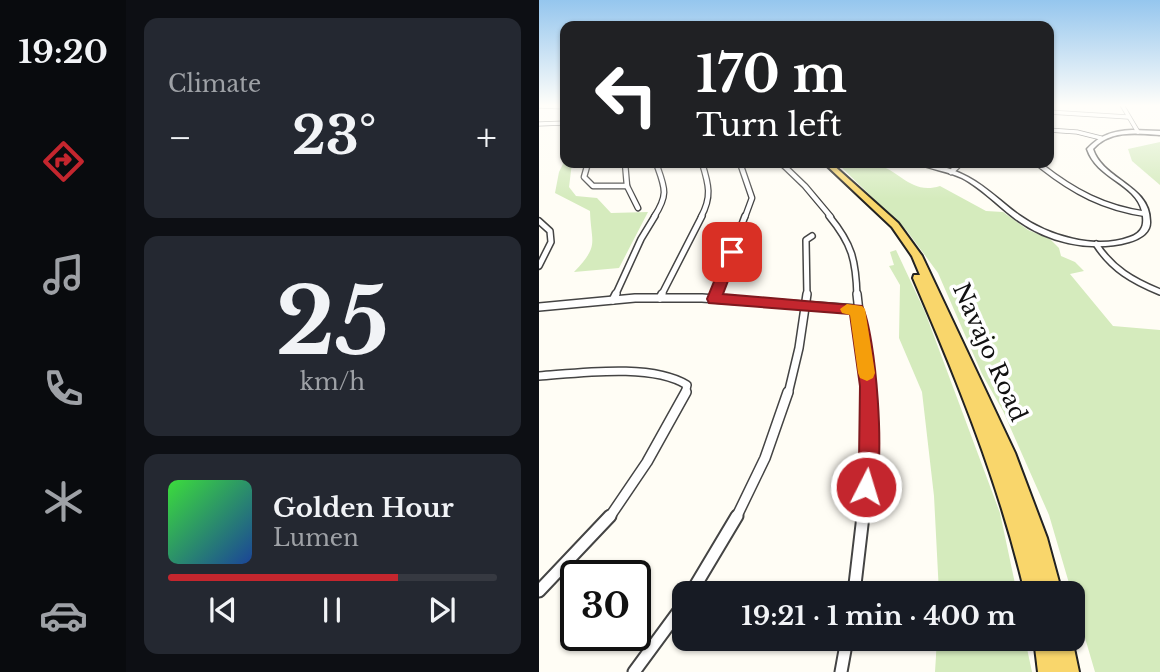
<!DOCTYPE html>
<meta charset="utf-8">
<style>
body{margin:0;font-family:"Libre Baskerville",serif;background:#242831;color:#f1f3f6;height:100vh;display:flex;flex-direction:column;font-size:26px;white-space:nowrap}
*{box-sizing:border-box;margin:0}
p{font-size:23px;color:#9ea1a6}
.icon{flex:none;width:38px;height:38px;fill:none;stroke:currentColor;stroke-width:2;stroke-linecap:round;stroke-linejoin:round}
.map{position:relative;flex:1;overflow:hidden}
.details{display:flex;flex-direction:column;gap:18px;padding:18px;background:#0d0f14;width:413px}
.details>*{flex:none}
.banner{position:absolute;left:21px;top:21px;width:494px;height:147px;border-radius:14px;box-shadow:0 2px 5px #0004;background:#202124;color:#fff;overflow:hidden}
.speed{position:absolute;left:21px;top:560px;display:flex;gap:14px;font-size:35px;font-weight:700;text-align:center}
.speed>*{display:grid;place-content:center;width:91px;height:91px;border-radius:50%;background:#171b24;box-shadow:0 2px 5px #0004;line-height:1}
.speed .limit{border:4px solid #111;border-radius:10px;background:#fff;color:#111}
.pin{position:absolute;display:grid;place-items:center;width:60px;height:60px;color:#fff;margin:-30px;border-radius:14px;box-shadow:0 4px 10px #0006}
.me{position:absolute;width:77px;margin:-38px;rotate:5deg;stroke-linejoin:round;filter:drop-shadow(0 0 5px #0008)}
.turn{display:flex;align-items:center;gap:24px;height:147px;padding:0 21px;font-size:32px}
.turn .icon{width:91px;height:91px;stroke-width:2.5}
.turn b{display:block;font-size:49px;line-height:60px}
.big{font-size:52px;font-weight:800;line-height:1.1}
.details .widget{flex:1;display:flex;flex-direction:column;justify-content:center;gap:10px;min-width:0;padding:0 24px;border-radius:14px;background:#242831}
.details .dial{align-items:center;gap:0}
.dial b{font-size:91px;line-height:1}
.song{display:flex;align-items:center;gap:21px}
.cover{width:84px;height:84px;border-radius:10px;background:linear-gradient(135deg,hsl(120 70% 55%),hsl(220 70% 35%))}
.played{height:7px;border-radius:4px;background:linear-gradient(90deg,#c4262e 70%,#363941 70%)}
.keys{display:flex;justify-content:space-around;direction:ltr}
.heat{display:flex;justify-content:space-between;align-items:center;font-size:38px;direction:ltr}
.trip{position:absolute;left:133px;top:581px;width:413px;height:70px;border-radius:14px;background:#171b24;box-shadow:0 2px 5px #0004;font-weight:800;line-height:70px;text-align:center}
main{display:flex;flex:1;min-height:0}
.tab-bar{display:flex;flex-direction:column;width:126px;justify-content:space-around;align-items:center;background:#090b0e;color:#9ea1a6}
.tab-bar .icon{width:49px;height:49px}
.tab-bar .on{color:#c4262e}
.tab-bar b{font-size:32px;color:#f1f3f6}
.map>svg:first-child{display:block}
.green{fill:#d5ebbd}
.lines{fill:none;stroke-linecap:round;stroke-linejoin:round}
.minor-far5-casing{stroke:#444;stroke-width:5}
.minor-far4-casing{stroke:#444;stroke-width:7}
.minor-far3-casing{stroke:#444;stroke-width:8}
.minor-far2-casing{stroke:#444;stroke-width:10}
.minor-far1-casing{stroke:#444;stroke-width:12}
.minor-casing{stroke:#444;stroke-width:15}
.tertiary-casing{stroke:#444;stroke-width:3}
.primary-casing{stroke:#222;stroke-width:4}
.minor-far5{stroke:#fff;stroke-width:3.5}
.minor-far4{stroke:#fff;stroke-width:4.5}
.minor-far3{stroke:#fff;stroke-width:5}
.minor-far2{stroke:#fff;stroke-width:7}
.minor-far1{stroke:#fff;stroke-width:9}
.minor{stroke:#fff;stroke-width:11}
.tertiary{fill:#fff;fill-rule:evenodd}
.primary{fill:#f9d66b;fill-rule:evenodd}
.route{fill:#c4262e;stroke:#7f191e;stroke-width:2}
.slow{fill:#f59e0b}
.labels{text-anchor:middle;stroke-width:7;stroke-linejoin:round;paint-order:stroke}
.street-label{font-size:23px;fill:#111;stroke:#fff}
</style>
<main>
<nav class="tab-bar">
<b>19:20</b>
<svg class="icon on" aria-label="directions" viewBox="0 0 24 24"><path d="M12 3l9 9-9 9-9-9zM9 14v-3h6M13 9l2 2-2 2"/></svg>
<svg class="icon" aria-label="music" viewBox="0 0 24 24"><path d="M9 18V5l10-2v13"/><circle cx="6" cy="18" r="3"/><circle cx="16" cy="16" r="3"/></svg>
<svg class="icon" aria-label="phone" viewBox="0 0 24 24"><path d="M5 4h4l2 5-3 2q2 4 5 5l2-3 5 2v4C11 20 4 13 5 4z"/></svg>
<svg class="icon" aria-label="climate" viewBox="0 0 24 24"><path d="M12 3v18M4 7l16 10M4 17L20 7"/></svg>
<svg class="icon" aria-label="car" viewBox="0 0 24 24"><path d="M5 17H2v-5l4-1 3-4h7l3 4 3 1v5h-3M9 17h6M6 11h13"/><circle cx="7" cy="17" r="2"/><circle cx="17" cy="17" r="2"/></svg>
</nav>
<section class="details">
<div class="widget"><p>Climate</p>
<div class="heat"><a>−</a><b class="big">23°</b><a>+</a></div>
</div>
<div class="widget dial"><b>25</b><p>km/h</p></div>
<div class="widget">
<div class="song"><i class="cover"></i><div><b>Golden Hour</b><p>Lumen</p></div></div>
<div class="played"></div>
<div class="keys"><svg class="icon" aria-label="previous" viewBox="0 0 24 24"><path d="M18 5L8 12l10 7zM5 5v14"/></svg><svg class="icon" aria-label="pause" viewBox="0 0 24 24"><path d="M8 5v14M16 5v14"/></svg><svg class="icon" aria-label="next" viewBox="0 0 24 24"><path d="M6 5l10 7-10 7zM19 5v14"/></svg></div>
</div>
</section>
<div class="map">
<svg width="621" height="672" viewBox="0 0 621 672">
<rect width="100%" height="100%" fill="#fffdf5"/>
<!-- green -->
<g class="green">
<polygon points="621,142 621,185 593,161 589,149"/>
<path d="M26 160V163H33L30 187 37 196 58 198 72 213 109 212 80 268 35 272C61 245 52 244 51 211L16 193 20 172Z"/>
<path d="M298 163C310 163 325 161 337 164 362 171 372 195 401 186L447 211 464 212 489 230 511 239 520 248 522 256 536 262 545 271 531 274 574 326 621 330V672H556L510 515 464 411 443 374 399 273 368 231Z"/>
<polygon points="357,250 386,312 461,513 478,593 400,593 395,496 383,392 360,338 361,285 350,266 355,265 351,252"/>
<polygon points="398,639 486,639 493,672 396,672"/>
</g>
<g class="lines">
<!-- minor-far5 casing -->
<g class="minor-far5-casing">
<g id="minor-far5">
<polyline points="583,105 599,132"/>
<polyline points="0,106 26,107"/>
<polyline points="509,112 589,117"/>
<polyline points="0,124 26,123"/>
<polyline points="509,130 538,132 562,138"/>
</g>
</g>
<!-- minor-far4 casing -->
<g class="minor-far4-casing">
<g id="minor-far4">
<polyline points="49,163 45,177 54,186 88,186"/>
<polyline points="86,163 88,186 99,208"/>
<polyline points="201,163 213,198 206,217"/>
<polyline points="242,163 266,186 292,217"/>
<path d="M502 166C535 192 565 208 607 214"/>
<polyline points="412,172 422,163"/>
<path d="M115 217C130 194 126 188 117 163"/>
<path d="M162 217C173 197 170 185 163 163"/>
</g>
</g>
<!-- minor-far3 casing -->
<g class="minor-far3-casing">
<g id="minor-far3">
<path d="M290 216C313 244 317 260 318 296"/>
<polyline points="0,221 11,231 12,242 0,266"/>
<path d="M557 244C573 269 594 281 621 292"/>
<polyline points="76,296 102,239 116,216"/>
<polyline points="122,296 163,216"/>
<polyline points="176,296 206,216"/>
<polyline points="268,296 267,240 273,236"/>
</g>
</g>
<!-- minor-far2 casing -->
<g class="minor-far2-casing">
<g id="minor-far2">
<polyline points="318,294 329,394"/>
<polyline points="121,298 123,294"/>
<polyline points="175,299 177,294"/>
<polyline points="74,300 77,294"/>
<polyline points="0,307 96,298 163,298 318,309"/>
<path d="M0 376C41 373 113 363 148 385L146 394"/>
<polyline points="249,394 260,348 268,294"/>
</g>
</g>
<!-- minor-far1 casing -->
<g class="minor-far1-casing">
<g id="minor-far1">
<polyline points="70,518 108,462 147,392"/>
<polyline points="197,518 226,458 249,392"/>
<polyline points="324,518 330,461 329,392"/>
</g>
</g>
<!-- minor casing -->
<g class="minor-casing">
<g id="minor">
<polyline points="0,591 71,516"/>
<polyline points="152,593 198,516"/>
<polyline points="315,593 324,516"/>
<polyline points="95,672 145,604"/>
<polyline points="302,672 308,639"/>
</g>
</g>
<!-- tertiary casing -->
<g class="tertiary-casing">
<path id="tertiary" d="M593 130 621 131V135C597 133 571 130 554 149 564 180 611 185 611 221 612 233 600 239 590 242 551 253 506 242 474 217 457 204 442 188 423 178 409 171 392 170 378 163 394 162 414 169 429 177 448 187 463 203 480 215 509 236 557 250 591 237 604 232 606 224 603 211 596 183 558 179 548 149 561 135 574 131 593 130Z"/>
</g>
<!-- primary casing -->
<g class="primary-casing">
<g id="primary">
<path d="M285 163H292L359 223 383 256 476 453 508 538 523 593H486C460 483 419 382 374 278L375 275H381L373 256 353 227Z"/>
<polygon points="495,639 533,639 540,672 499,672"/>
</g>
</g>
<!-- minor-far5 -->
<use href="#minor-far5" class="minor-far5"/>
<!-- minor-far4 -->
<use href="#minor-far4" class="minor-far4"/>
<!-- minor-far3 -->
<use href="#minor-far3" class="minor-far3"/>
<!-- minor-far2 -->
<use href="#minor-far2" class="minor-far2"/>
<!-- minor-far1 -->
<use href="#minor-far1" class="minor-far1"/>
<!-- minor -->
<use href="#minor" class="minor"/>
<!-- tertiary -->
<use href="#tertiary" class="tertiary"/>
<!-- primary -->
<use href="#primary" class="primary"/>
</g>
<!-- sky -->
<linearGradient id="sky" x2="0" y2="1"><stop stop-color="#95c6ee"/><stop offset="0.53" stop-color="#fffefa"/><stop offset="1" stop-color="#fffefa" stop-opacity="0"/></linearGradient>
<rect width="621" height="199" fill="url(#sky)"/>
<!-- route -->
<path class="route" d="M193 248 200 252 184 294 323 306C337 334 347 465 335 495L327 498 320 495 317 487 320 461 321 386 311 314 170 303 168 299 187 252Z"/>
<!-- slow -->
<polygon class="slow" points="308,304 323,306 326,309 336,373 334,378 328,381 321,378 319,373 311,315 303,313 301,309"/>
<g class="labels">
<!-- street labels -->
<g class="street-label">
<text transform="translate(451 352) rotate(66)" y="8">Navajo Road</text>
</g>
</g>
</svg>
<div class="speed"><div class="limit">30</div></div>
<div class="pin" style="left:193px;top:252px;background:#d93025"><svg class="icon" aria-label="arrive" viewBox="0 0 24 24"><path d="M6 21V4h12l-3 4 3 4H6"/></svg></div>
<svg class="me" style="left:327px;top:487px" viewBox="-20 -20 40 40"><circle r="17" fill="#c4262e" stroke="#fff" stroke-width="3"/><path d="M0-11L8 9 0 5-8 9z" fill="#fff"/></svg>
<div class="trip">19:21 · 1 min · 400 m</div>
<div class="banner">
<div class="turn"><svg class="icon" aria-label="left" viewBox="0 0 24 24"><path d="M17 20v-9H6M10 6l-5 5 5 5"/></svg><div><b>170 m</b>Turn left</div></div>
</div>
</div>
</main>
